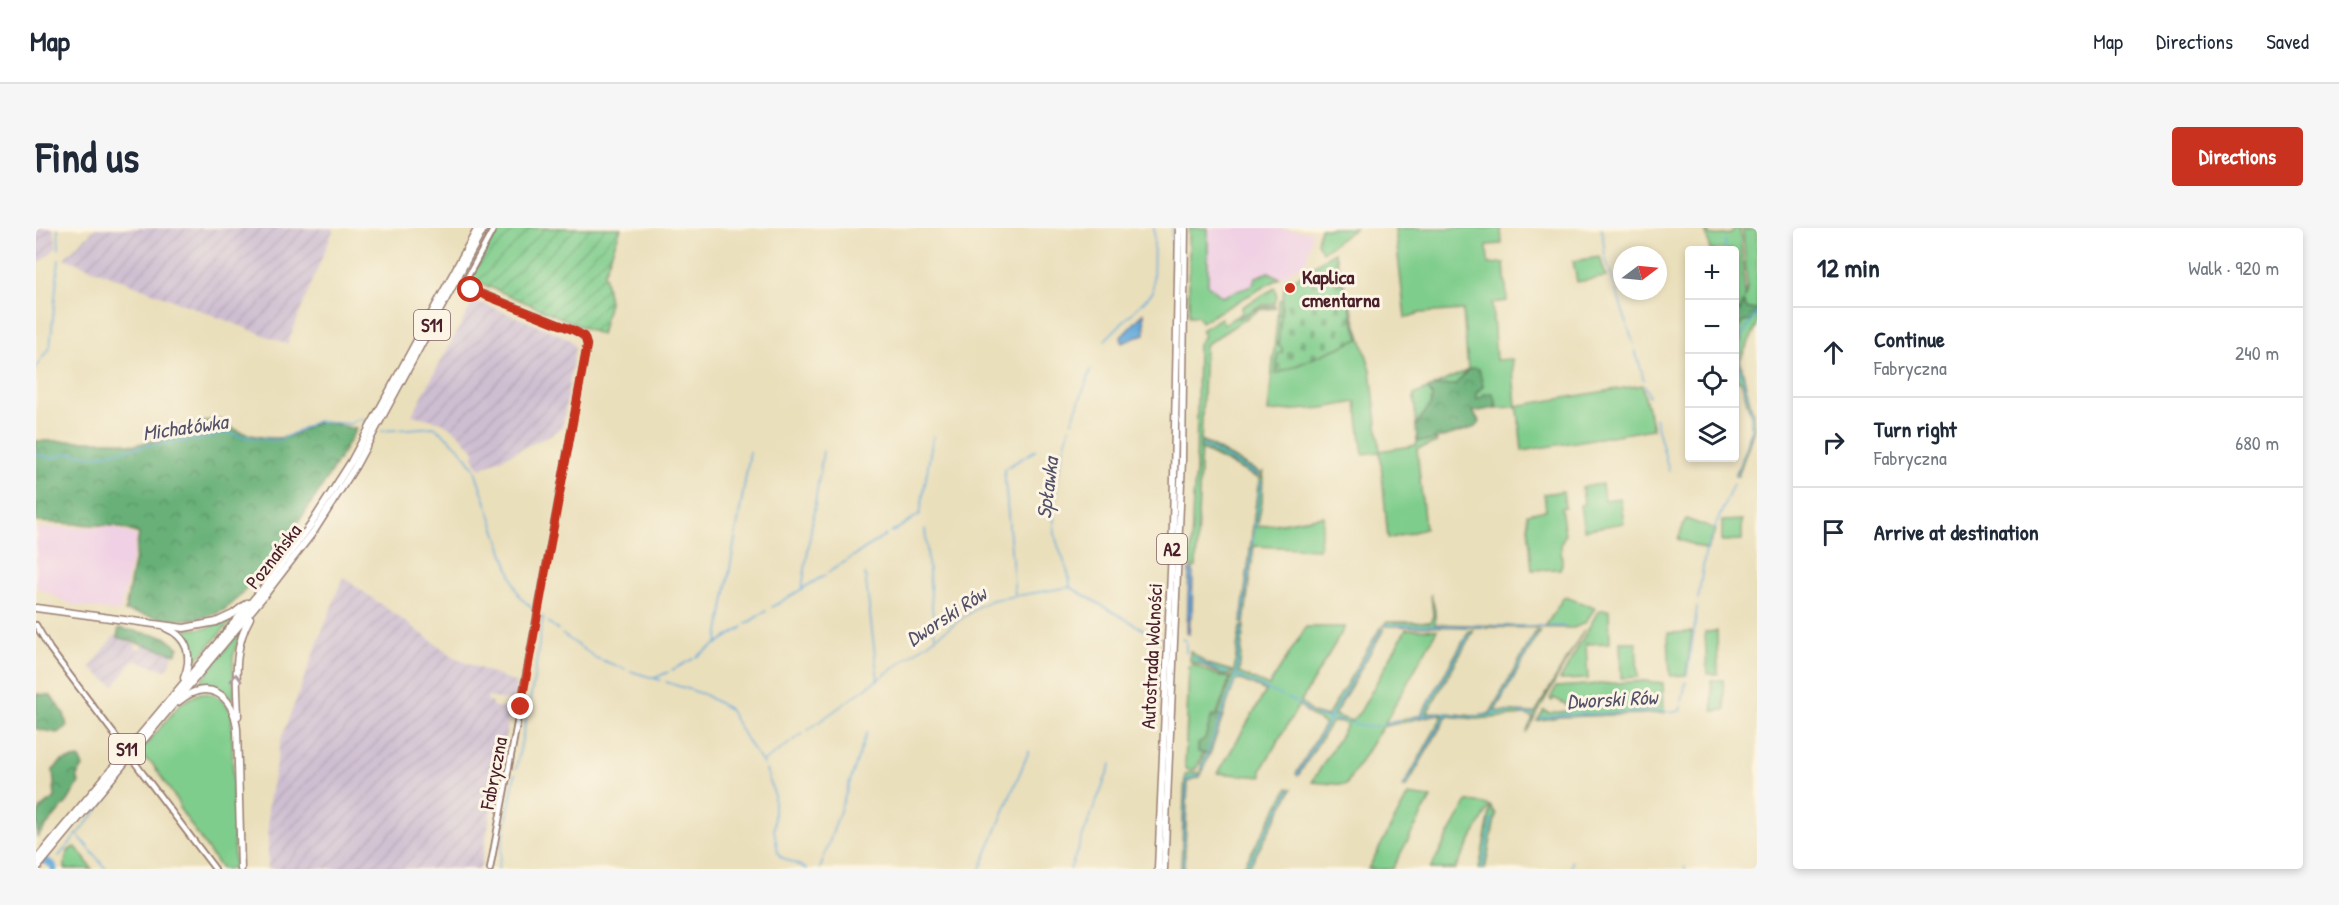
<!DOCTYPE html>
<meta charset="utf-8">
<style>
body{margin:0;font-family:"Patrick Hand",sans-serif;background:#f6f6f7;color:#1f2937}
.controls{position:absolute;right:18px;top:18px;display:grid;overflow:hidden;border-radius:6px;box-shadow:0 3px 9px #0003}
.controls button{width:54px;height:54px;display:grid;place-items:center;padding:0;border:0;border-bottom:2px solid #e0e1e3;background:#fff;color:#1f2937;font:30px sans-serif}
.compass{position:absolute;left:1577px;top:18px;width:54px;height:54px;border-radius:50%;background:#fff;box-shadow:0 3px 9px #0003;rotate:74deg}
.stop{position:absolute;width:18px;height:18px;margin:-14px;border:4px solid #c8321e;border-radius:50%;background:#fff}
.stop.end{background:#c8321e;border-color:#fff;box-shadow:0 2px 6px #0008}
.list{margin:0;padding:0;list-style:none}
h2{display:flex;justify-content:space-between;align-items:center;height:78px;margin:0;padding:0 24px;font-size:26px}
h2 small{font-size:20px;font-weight:400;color:#747a83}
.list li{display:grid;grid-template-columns:39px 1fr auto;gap:18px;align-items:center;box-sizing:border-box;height:90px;padding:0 24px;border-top:2px solid #e0e1e3}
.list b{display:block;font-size:22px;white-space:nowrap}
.list p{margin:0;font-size:20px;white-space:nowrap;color:#747a83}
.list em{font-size:20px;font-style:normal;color:#747a83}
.icon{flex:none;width:33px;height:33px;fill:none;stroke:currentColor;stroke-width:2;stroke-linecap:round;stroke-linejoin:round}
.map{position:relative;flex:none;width:1721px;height:641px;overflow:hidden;border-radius:6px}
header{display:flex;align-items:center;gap:36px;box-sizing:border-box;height:84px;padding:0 30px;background:#fff;border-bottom:2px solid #e0e1e3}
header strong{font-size:28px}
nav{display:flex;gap:33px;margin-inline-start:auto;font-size:21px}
.intro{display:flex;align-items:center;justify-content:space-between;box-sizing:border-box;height:144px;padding:0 36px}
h1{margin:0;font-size:42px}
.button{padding:15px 27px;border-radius:6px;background:#c8321e;color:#fff;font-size:21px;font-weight:700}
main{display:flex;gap:36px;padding:0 36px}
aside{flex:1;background:#fff;border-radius:6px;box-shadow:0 3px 9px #0003}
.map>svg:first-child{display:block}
</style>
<header>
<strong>Map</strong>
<nav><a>Map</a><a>Directions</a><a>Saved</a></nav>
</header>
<div class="intro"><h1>Find us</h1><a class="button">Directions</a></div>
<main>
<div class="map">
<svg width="1721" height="641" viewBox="0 0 1721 641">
<defs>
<pattern id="industrial-furrows" width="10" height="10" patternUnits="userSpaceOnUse" patternTransform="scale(1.5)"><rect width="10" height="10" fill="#cebed1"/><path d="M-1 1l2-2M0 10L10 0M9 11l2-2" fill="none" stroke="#b2a3b4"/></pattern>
<pattern id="forest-crowns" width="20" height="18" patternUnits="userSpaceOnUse" patternTransform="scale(1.5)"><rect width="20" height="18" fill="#67b078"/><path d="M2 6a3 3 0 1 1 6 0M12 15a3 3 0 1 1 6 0" fill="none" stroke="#578f63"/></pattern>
<pattern id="cemetery-stones" width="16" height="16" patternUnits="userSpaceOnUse" patternTransform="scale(1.5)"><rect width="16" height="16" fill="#7fcd8c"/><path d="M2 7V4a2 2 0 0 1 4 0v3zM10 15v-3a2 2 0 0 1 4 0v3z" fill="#6aa673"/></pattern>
<pattern id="garden-furrows" width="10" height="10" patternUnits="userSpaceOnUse" patternTransform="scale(1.5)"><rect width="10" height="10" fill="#7fcd8c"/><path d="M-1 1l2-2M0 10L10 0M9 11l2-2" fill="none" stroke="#6aa673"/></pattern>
</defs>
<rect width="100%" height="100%" fill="#fcf5e5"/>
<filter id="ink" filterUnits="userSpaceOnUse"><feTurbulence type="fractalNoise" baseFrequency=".0167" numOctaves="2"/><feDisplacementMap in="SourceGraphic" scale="12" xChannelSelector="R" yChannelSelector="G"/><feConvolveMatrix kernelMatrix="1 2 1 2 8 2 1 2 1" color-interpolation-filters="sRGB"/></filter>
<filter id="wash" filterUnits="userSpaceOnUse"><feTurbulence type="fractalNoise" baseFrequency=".008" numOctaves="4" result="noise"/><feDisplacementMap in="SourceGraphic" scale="24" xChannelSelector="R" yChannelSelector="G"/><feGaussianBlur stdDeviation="1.35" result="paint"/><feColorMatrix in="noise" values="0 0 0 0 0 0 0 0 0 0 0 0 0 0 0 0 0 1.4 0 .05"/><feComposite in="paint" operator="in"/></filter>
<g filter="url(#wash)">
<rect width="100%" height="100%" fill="#eadfbb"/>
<g fill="#f0d0e4">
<polygon points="1172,0 1237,0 1277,4 1270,34 1244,50 1233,44 1216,57 1186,69 1172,57"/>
<polygon points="75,299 101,308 84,384 37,377 0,359 0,300"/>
</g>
<g fill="url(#industrial-furrows)">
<polygon points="0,0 17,0 21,19 0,38"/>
<polygon points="60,0 298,0 251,116 28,30"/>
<polygon points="437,74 448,76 525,107 535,113 539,119 526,201 444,241 437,229 439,223 421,204 406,194 376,187"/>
<polygon points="307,349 421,431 480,455 477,472 474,473 452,469 451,473 456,475 456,478 472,481 474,484 444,641 232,641 232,579 245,511"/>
<polygon points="78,408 100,416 99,420 105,421 106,417 137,425 134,436 130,442 98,432 78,458 54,440"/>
</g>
<g fill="#7fcd8c" stroke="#64765c" stroke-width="1.5">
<polygon points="1153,0 1172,0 1172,57 1186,69 1216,57 1220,49 1233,44 1244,50 1165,94 1162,88 1153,88"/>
<polygon points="1284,0 1320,0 1286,24 1281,14"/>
<polygon points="1359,0 1465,0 1466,16 1451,17 1452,36 1468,35 1471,73 1456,75 1460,132 1476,131 1480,178 1606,157 1617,201 1486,223 1482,182 1480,179 1459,180 1461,177 1450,165 1444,170 1440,170 1440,165 1447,158 1444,151 1444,144 1432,142 1420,157 1397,158 1432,142 1427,82 1384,85 1369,90"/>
<polygon points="1669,0 1672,0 1672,5 1675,8 1694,6 1699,0 1704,0 1709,71 1711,60 1707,2 1721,1 1721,97 1704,132 1717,187 1718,201 1702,248 1699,248 1715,206 1715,188 1705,153 1699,152 1699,105 1705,112 1703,99 1707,94 1713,93 1720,82 1712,81 1707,74 1704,83 1699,81 1698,22 1674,22"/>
<polygon points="1298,24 1335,142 1344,223 1381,217 1381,213 1400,212 1401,214 1381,221 1389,301 1352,311 1344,224 1327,226 1320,174 1287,180 1232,184 1243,72 1247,71 1242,118 1246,119 1246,126 1242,126 1240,146 1323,111"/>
<polygon points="1564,29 1570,49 1541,54 1537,33"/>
<polygon points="1239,60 1241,69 1238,76 1223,78 1201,91 1223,80 1239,78 1239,80 1223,82 1169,117 1160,339 1154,339 1157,270 1160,244 1162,116 1168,108 1165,102 1185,90 1188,96 1206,85 1206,79"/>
<polygon points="1391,161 1396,167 1396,176 1380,197 1378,167"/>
<polygon points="1227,243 1226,275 1221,299 1288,288 1283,321 1218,318 1208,396 1205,395 1222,257"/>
<polygon points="1566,256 1568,272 1584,270 1588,295 1548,302 1544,277 1548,276 1546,259"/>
<polygon points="1527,263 1529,279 1525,280 1529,306 1525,316 1526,336 1524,341 1496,342 1491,286 1510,282 1508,266"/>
<polygon points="1650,291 1680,302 1671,322 1642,311"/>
<polygon points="1706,292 1706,312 1686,313 1686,293"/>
<polygon points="1395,366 1399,382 1399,396 1509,399 1527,370 1530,369 1559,380 1549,395 1538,400 1347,398 1350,394 1394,394 1397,388"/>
<polygon points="1565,382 1573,382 1574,415 1550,416 1552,451 1524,452 1561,385"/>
<polygon points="198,388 198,390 158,435 153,415 143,404 145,402 172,400"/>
<path d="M1208 398 1203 445 1233 458 1270 399H1309L1265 473 1276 485 1291 489 1344 400 1348 401 1298 487 1315 493 1324 484 1370 401 1401 402 1349 495 1385 487 1433 403 1438 402 1391 485C1411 481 1437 493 1454 485L1500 403H1504L1459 483 1499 485 1548 402 1490 505 1497 490 1490 487 1440 491 1411 488 1370 559H1367L1407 487 1402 486 1346 499 1310 557 1276 554 1311 497C1306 493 1299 492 1294 496L1262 548 1260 546 1289 496 1274 487 1263 477 1225 542 1226 549 1182 545 1230 463 1205 452 1199 453 1167 543 1165 542V535L1198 443 1204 399Z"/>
<polygon points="204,403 197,429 198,472 181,460 161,458"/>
<polygon points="1681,403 1682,446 1671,446 1669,404"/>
<polygon points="1656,404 1650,447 1634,448 1632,405"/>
<polygon points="1584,414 1600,414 1602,449 1585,450"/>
<path d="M1154 423 1172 436 1196 443 1193 448C1178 447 1168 434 1154 434Z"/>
<polygon points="1157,436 1180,447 1194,450 1162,537 1160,541 1152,542 1149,539 1153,438"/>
<polygon points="1675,452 1687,452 1689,482 1677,483"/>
<polygon points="1609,453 1627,455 1628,485 1522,489 1501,493 1508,482 1513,485 1532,483 1531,477 1518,470 1516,473 1514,471 1520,459"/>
<path d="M164 465C181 465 188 471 196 486L198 637 197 641H185L144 581V577L116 535 110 532 104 524 145 475Z"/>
<polygon points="1155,544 1166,545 1164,549 1152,553 1148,641 1145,641 1149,547"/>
<polygon points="1252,560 1256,561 1212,641 1206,641"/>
<polygon points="1372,567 1395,570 1356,641 1332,641"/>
<polygon points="1431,574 1441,574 1454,578 1419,641 1394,641"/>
<polygon points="1455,579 1460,586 1449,641 1443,641"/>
<path d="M39 619 41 620 56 641H29C29 632 29 622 39 619Z"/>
</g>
<g fill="url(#forest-crowns)" stroke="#586852" stroke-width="1.5">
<polygon points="1707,74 1712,81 1721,82 1715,93 1707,94 1703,99 1705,112 1699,105 1699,81 1704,83"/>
<polygon points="1437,140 1443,141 1447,158 1440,165 1440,170 1444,170 1450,165 1456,165 1460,174 1459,180 1437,184 1444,194 1440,199 1394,213 1381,213 1380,197 1395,176 1396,167 1391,161 1401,158 1419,157 1432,142"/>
<path d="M178 191 185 192C198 206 235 214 254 208 264 204 274 196 284 194 294 193 310 199 320 201 291 254 259 303 220 349 208 363 197 379 179 386 149 397 119 389 89 383L103 306 80 298 0 294V213H78L99 217 116 213 125 214 134 200 161 196Z"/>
<polygon points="1165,212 1224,245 1222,250 1164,221"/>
<polygon points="83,400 129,409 143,420 139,426 81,409"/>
<polygon points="0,466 14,467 28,485 31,499 21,505 0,501"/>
<polygon points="1176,487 1187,488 1174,526 1162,524 1162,516 1169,510"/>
<path d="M43 530 47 539 41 548 43 555 32 573 1 609C0 586 0 580 19 570L17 542 26 533Z"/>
</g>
<polygon fill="url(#cemetery-stones)" stroke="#64765c" stroke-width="1.5" points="1298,24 1323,111 1240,146 1242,126 1246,125 1246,119 1242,118 1248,59"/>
<polygon fill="url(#garden-furrows)" stroke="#64765c" stroke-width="1.5" points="461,0 585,0 568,45 573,74 565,107 437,52 436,47"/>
<g fill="#65aadb" stroke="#586483" stroke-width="1.5">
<polygon points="1108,85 1109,106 1086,115 1085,109"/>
<polygon points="1157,341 1156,389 1154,389 1153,406 1151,405 1153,342"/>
</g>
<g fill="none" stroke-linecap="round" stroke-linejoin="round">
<g stroke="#65aadb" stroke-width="1.5">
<polyline points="22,0 23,21"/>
<polyline points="1566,0 1569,28 1591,96"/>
<polyline points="1689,22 1689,12"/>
<polyline points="1136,50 1136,0"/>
<polyline points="1592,99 1598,117"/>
<polyline points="1069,112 1117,64 1118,0"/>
<polyline points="1700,118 1721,84"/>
<polyline points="1599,122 1606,144"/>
<polyline points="1702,132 1712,170"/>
<polyline points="0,139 14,119 23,31"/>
<polyline points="1606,146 1608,152"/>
<polyline points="1609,157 1613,168"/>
<polyline points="1713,174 1716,196"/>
<polyline points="1619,190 1633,243"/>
<polyline points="1036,193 1055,141"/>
<path d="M346 203 398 199C414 210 428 223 438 240L480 361 484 369 499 383"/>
<polyline points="1166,217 1222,247"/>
<polyline points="0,226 15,230 34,225 60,228 113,217 161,212 189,205 221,211 244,212 281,193 315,196 324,190 330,194"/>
<polyline points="1700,248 1716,200"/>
<polyline points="889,301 899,410"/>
<polyline points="1678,302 1697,256"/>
<polyline points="855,305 884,286 897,208"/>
<polyline points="793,344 850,307"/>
<polyline points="829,346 842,452"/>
<path d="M1034 358C1034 339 1021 323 1019 305 1014 274 1025 228 1034 199"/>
<polyline points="766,361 787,223"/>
<polyline points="979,367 968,241 1000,222"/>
<polyline points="1662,371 1669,326 1676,307"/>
<polyline points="736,379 789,347"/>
<polyline points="505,388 508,391"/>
<polyline points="512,394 522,402"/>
<polyline points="1206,395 1225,254"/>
<polyline points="710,396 730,383"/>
<polyline points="1348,397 1450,398"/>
<polyline points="1455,398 1529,398"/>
<polyline points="1658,402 1661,379"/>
<polyline points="526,406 560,430 589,441"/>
<polyline points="1116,406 1125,410"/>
<polyline points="1146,411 1150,413 1150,425"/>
<polyline points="681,416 714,224"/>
<polyline points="660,429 707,399"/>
<polyline points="1156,429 1180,442 1192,445"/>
<polyline points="636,442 657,431"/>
<polyline points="594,443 624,452"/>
<polyline points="1199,447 1246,468"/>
<polyline points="1651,447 1658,404"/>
<polyline points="619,450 632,444"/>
<polyline points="630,454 667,466 693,481 713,516 728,537"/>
<polyline points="1251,470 1264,476 1274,485"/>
<polyline points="1646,473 1650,454"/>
<polyline points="1409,485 1430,489"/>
<polyline points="1480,485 1497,487"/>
<polyline points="1455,487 1501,405"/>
<polyline points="1278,488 1308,493"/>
<polyline points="1386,488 1434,405"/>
<polyline points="1434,489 1475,485"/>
<polyline points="1504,490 1525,487 1644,483 1645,478"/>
<polyline points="1372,491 1405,484"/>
<polyline points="1313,494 1330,499 1342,498"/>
<polyline points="1347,497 1366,492"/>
<polyline points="772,502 943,378 956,372 1034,359 1110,403"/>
<polyline points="727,534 768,505"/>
<polyline points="480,541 497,457 507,389"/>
<polyline points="1166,541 1200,448 1206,400"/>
<polyline points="730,542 738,566 738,601 742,625 745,629 771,641"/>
<polyline points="1261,547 1345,402"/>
<polyline points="1368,558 1411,485"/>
<polyline points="42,607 70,641"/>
<polyline points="1147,621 1151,551 1164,547"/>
<polyline points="23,628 91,547"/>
<polyline points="462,641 479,546"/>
<polyline points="784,641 831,504"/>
<polyline points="944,641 993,523"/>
<polyline points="1034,641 1075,536"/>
<polyline points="1147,641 1147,625"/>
<polyline points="1209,641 1254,561"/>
<polyline points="1446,641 1456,590"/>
<polyline points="1535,641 1536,633"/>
<polyline points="1649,641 1649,639"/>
</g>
<polyline stroke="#65aadb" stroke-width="7" points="0,627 17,637 18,641"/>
</g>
</g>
<g filter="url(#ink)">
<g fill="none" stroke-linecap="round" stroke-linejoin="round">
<g stroke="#9a7f73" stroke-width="8">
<g id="secondary">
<polyline points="0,397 14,421 78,506"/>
<polyline points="108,547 179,641"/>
<polyline points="454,641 551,117 549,110 542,104 432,60 431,50 458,0"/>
</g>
</g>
<g stroke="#9a7f73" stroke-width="9">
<g id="highway">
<polyline points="0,380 148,400 180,394 197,386 211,375"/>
<path d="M130 400C152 409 157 428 148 450"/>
<path d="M142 474C171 449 198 466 201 501L205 641"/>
<path d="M202 488C201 454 196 421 214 390"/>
<polyline points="0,632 228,359 274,298 315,234 442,0"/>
<polyline points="0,641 231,364 278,303 319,239 448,0"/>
<polyline points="1122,641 1137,298 1143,0"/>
<polyline points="1128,641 1146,232 1149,0"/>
</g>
</g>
<use href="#secondary" stroke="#fff" stroke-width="4.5"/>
<use href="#highway" stroke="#fff" stroke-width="6"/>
<g stroke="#9a7f73" stroke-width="8" stroke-linecap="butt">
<polyline id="secondary-bridge" points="78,506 108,547"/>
</g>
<use href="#secondary-bridge" stroke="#fff" stroke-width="4.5"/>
</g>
<defs><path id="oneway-chevron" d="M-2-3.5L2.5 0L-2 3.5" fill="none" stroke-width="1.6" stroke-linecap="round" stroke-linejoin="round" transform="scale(1.5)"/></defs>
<use stroke="#ae9aa0" href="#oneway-chevron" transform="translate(200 450) rotate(-91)"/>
</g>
<g fill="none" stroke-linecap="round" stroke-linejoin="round" filter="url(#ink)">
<polyline stroke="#c8321e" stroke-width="8" points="435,62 537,102 548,108 551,117 485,479"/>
</g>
<circle fill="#c8321e" stroke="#fcf5e5" stroke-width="2" cx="1254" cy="60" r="6"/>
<g text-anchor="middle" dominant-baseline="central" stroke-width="6" stroke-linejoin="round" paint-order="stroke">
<g fill="#fcf5e5" stroke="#7f5f63" stroke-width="1.5">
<rect x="378" y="82" width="36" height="30" rx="4.5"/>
<rect x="1121" y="306" width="30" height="30" rx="4.5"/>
<rect x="73" y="506" width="36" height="30" rx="4.5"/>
</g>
<g font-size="18" font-weight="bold" fill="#4a1f2b">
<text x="396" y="97">S11</text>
<text x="1136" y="321">A2</text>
<text x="91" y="521">S11</text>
</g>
<g font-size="20" font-weight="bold" fill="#4a1f2b" stroke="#fcf5e5" text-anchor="start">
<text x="1266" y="48">Kaplica<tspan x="1266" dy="23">cmentarna</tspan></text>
</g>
<g font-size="20" fill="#4a1f2b" stroke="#fcf5e5">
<text transform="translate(237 328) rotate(-52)">Poznańska</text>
<text transform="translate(1115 428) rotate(-87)">Autostrada Wolności</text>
<text transform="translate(457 545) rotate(-79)">Fabryczna</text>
</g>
<g font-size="21" font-style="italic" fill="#535069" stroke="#fcf5e5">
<text transform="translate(149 199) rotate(-8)">Michałówka</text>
<text transform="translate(1011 260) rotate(-83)">Spławka</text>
<text transform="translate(910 388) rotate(-33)">Dworski Rów</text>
<text transform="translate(1576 471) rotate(-3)">Dworski Rów</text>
</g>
</g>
</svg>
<div class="controls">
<button>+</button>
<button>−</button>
<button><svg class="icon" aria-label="locate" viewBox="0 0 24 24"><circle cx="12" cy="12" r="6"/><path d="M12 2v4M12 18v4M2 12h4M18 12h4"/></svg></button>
<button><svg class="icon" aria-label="layers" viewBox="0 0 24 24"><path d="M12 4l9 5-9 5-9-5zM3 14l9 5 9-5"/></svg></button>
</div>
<svg class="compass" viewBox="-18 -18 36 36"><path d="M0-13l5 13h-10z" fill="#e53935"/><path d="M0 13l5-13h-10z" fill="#747a83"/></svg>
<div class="stop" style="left:435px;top:62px"></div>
<div class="stop end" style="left:485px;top:479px"></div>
</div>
<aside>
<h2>12 min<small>Walk · 920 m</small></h2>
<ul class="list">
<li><svg class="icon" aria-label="ahead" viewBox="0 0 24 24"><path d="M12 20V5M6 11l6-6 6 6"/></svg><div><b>Continue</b><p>Fabryczna</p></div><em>240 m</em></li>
<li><svg class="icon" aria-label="right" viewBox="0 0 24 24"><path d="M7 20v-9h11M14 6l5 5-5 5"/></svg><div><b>Turn right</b><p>Fabryczna</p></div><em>680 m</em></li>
<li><svg class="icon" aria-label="arrive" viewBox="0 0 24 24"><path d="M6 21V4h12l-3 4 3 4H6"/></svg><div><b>Arrive at destination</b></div></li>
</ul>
</aside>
</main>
